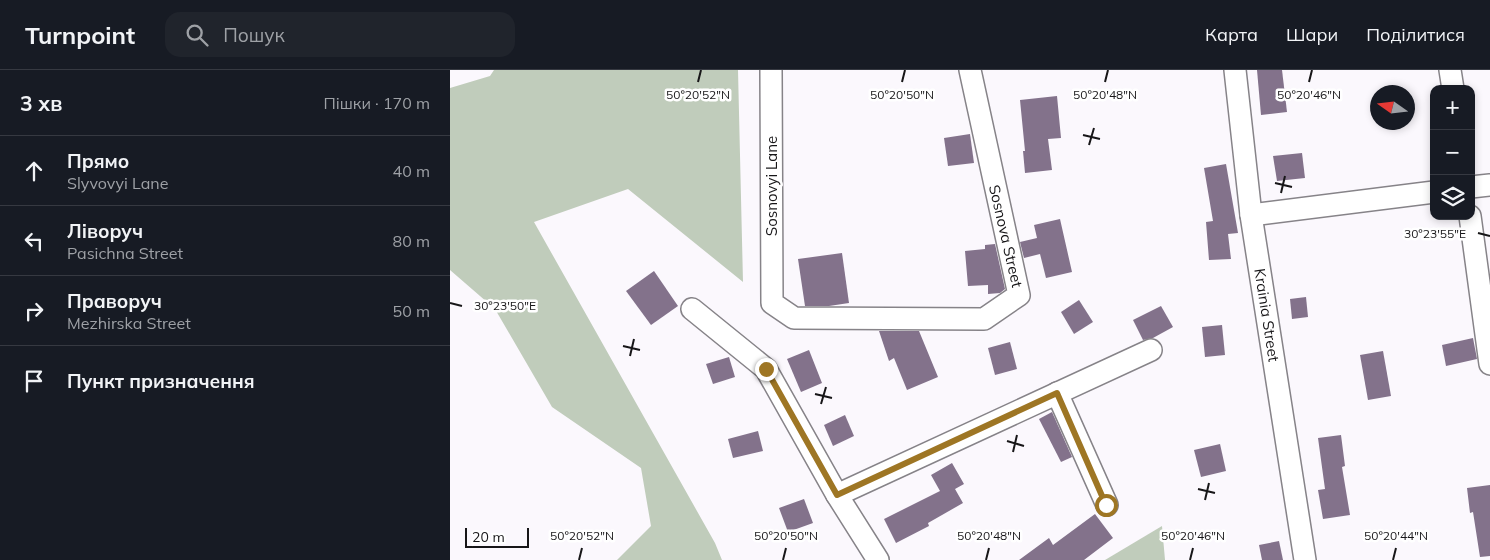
<!DOCTYPE html>
<html lang="uk">
<meta charset="utf-8">
<style>
body{margin:0;font-family:Mulish,sans-serif;background:#20242c;color:#f1f3f6}
.controls{position:absolute;right:15px;top:15px;display:grid;overflow:hidden;border-radius:10px;box-shadow:0 2px 8px #0003}
.controls button{width:45px;height:45px;display:grid;place-items:center;padding:0;border:0;border-bottom:1px solid #363941;background:#171b24;color:#f1f3f6;font:25px sans-serif}
.compass{position:absolute;left:920px;top:15px;width:45px;height:45px;border-radius:50%;background:#171b24;box-shadow:0 2px 8px #0003;rotate:284deg}
.scale{position:absolute;left:15px;bottom:12px;width:64px;box-sizing:border-box;padding-left:5px;border:2px solid #171618;border-top:0;font-size:14px;line-height:18px;white-space:nowrap;color:#171618;-webkit-text-stroke:4px #fff;paint-order:stroke}
.stop{position:absolute;width:15px;height:15px;margin:-11px;border:4px solid #9e7624;border-radius:50%;background:#fff}
.stop.end{background:#9e7624;border-color:#fff;box-shadow:0 1px 5px #0008}
.list{margin:0;padding:0;list-style:none}
h2{display:flex;justify-content:space-between;align-items:center;height:65px;margin:0;padding:0 20px;font-size:21px}
h2 small{font-size:16px;font-weight:400;color:#9ea1a6}
.list li{display:grid;grid-template-columns:32px 1fr auto;gap:15px;align-items:center;box-sizing:border-box;height:70px;padding:0 20px;border-top:1px solid #363941}
.list b{display:block;font-size:19px;white-space:nowrap}
.list p{margin:0;font-size:16px;white-space:nowrap;color:#9ea1a6}
.list em{font-size:16px;font-style:normal;color:#9ea1a6}
.icon{flex:none;width:28px;height:28px;fill:none;stroke:currentColor;stroke-width:2;stroke-linecap:round;stroke-linejoin:round}
.map{position:relative;flex:none;width:1040px;height:490px;overflow:hidden}
header{display:flex;align-items:center;gap:30px;box-sizing:border-box;height:70px;padding:0 25px;background:#171b24;border-bottom:1px solid #363941}
header strong{font-size:24px}
nav{display:flex;gap:28px;margin-inline-start:auto;font-size:18px}
.search{width:350px;height:45px;background:#20242c;display:flex;align-items:center;gap:12px;box-sizing:border-box;padding:0 18px;border-radius:15px;color:#9ea1a6;font-size:19px}
main{display:flex}
aside{flex:1;background:#171b24}
.map>svg:first-child{display:block}
</style>
<header>
<strong>Turnpoint</strong>
<div class="search"><svg class="icon" aria-label="search" viewBox="0 0 24 24"><circle cx="10" cy="10" r="6"/><path d="M15 15l6 6"/></svg>Пошук</div>
<nav><a>Карта</a><a>Шари</a><a>Поділитися</a></nav>
</header>
<main>
<aside>
<h2>3 хв<small>Пішки · 170 m</small></h2>
<ul class="list">
<li><svg class="icon" aria-label="ahead" viewBox="0 0 24 24"><path d="M12 20V5M6 11l6-6 6 6"/></svg><div><b>Прямо</b><p>Slyvovyi Lane</p></div><em>40 m</em></li>
<li><svg class="icon" aria-label="left" viewBox="0 0 24 24"><path d="M17 20v-9H6M10 6l-5 5 5 5"/></svg><div><b>Ліворуч</b><p>Pasichna Street</p></div><em>80 m</em></li>
<li><svg class="icon" aria-label="right" viewBox="0 0 24 24"><path d="M7 20v-9h11M14 6l5 5-5 5"/></svg><div><b>Праворуч</b><p>Mezhirska Street</p></div><em>50 m</em></li>
<li><svg class="icon" aria-label="arrive" viewBox="0 0 24 24"><path d="M6 21V4h12l-3 4 3 4H6"/></svg><div><b>Пункт призначення</b></div></li>
</ul>
</aside>
<div class="map">
<svg width="1040" height="490" viewBox="0 0 1040 490">
<rect width="100%" height="100%" fill="#fbf8fd"/>
<g fill="#c0ccbb">
<polygon points="44,0 288,0 293,212 178,119 84,152 265,473 272,490 167,490 201,456 191,398 102,337 45,239 0,200 0,18 40,6"/>
<polygon points="712,456 715,490 655,490"/>
</g>
<g fill="#83728b">
<polygon points="807,0 832,0 837,42 811,45"/>
<polygon points="607,26 611,68 598,69 602,100 575,103 573,81 575,81 570,30"/>
<polygon points="520,64 524,93 498,96 494,68"/>
<polygon points="852,83 855,108 827,111 823,86"/>
<polygon points="776,94 788,163 778,164 781,189 759,190 756,152 763,151 754,98"/>
<polygon points="610,149 622,202 596,208 590,184 574,188 570,172 587,168 584,155"/>
<polygon points="545,174 555,219 550,223 538,224 538,215 518,216 515,181 535,179 535,175"/>
<polygon points="392,183 399,233 379,236 355,236 348,189"/>
<polygon points="204,201 228,236 201,255 176,221"/>
<polygon points="856,227 858,247 842,249 840,229"/>
<polygon points="629,230 643,252 624,264 611,242"/>
<polygon points="711,236 723,257 703,268 693,270 683,250"/>
<polygon points="772,255 775,285 755,287 752,257"/>
<polygon points="429,261 469,261 488,307 457,320 444,288 439,291"/>
<polygon points="1023,268 1027,289 996,296 992,275"/>
<polygon points="560,272 567,299 545,305 538,278"/>
<polygon points="359,280 372,313 351,322 337,289"/>
<polygon points="933,281 941,326 918,330 910,285"/>
<polygon points="279,287 285,307 263,314 256,294"/>
<polygon points="602,342 622,387 611,392 589,349"/>
<polygon points="395,345 404,366 383,376 374,355"/>
<polygon points="308,361 313,381 283,388 278,369"/>
<polygon points="891,365 895,396 892,397 900,445 873,449 868,420 875,419 868,368"/>
<polygon points="770,374 776,401 751,407 744,380"/>
<polygon points="502,393 514,414 505,419 513,433 478,453 479,456 446,473 434,449 490,421 481,405"/>
<polygon points="1040,415 1040,486 1030,487 1023,442 1020,443 1017,418"/>
<polygon points="354,429 363,453 338,462 329,438"/>
<polygon points="645,444 663,468 634,490 569,490 599,468 603,475"/>
<polygon points="829,471 833,490 812,490 809,475"/>
</g>
<g fill="none" stroke-linecap="round" stroke-linejoin="round">
<g stroke="#868388" stroke-width="24">
<g id="minor">
<polyline points="321,0 322,233 344,248 534,249 569,225 520,0"/>
<polyline points="785,0 801,145 855,490"/>
<polyline points="1000,0 1003,19"/>
<polyline points="1021,117 1040,115"/>
<polyline points="801,145 984,122"/>
<polyline points="1020,146 1040,294"/>
<polyline points="242,239 316,299 387,425 428,490"/>
<polyline points="607,323 657,435"/>
<polyline points="387,425 701,280"/>
</g>
</g>
<use href="#minor" stroke="#fff" stroke-width="21"/>
</g>
<g fill="none" stroke-linecap="round" stroke-linejoin="round">
<polyline stroke="#9e7624" stroke-width="6" points="316,299 387,425 607,323 656,435"/>
</g>
<path fill="none" stroke="#171618" stroke-width="2" d="M248 12 251 0M452 12 455 0M655 12 658 0M859 12 862 0M633 65 650 69M639 75 644 58M825 113 842 117M831 123 835 106M1028 163 1040 166M0 233 12 236M173 276 190 280M180 286 184 269M365 324 382 328M371 334 376 317M557 371 574 376M563 382 567 365M748 419 765 423M755 430 759 413M129 490 132 478M333 490 336 478M536 490 539 478M740 490 743 478M943 490 946 478"/>
<g text-anchor="middle" dominant-baseline="central" stroke-width="5" stroke-linejoin="round" paint-order="stroke">
<g font-size="15" fill="#171618" stroke="#fff">
<text transform="translate(321 116) rotate(-90)">Sosnovyi Lane</text>
<text transform="translate(556 166) rotate(77)">Sosnova Street</text>
<text transform="translate(817 245) rotate(81)">Krainia Street</text>
</g>
</g>
<g font-size="12" text-anchor="middle" fill="#171618" stroke="#fff" stroke-width="5" stroke-linejoin="round" paint-order="stroke">
<text x="248" y="29">50°20'52"N</text>
<text x="452" y="29">50°20'50"N</text>
<text x="655" y="29">50°20'48"N</text>
<text x="859" y="29">50°20'46"N</text>
<text x="985" y="168">30°23'55"E</text>
<text x="55" y="240">30°23'50"E</text>
<text x="132" y="470">50°20'52"N</text>
<text x="336" y="470">50°20'50"N</text>
<text x="539" y="470">50°20'48"N</text>
<text x="743" y="470">50°20'46"N</text>
<text x="946" y="470">50°20'44"N</text>
</g>
</svg>
<div class="controls">
<button>+</button>
<button>−</button>
<button><svg class="icon" aria-label="layers" viewBox="0 0 24 24"><path d="M12 4l9 5-9 5-9-5zM3 14l9 5 9-5"/></svg></button>
</div>
<svg class="compass" viewBox="-18 -18 36 36"><path d="M0-13l5 13h-10z" fill="#e53935"/><path d="M0 13l5-13h-10z" fill="#9ea1a6"/></svg>
<div class="scale">20 m</div>
<div class="stop" style="left:656px;top:435px"></div>
<div class="stop end" style="left:316px;top:299px"></div>
</div>
</main>
